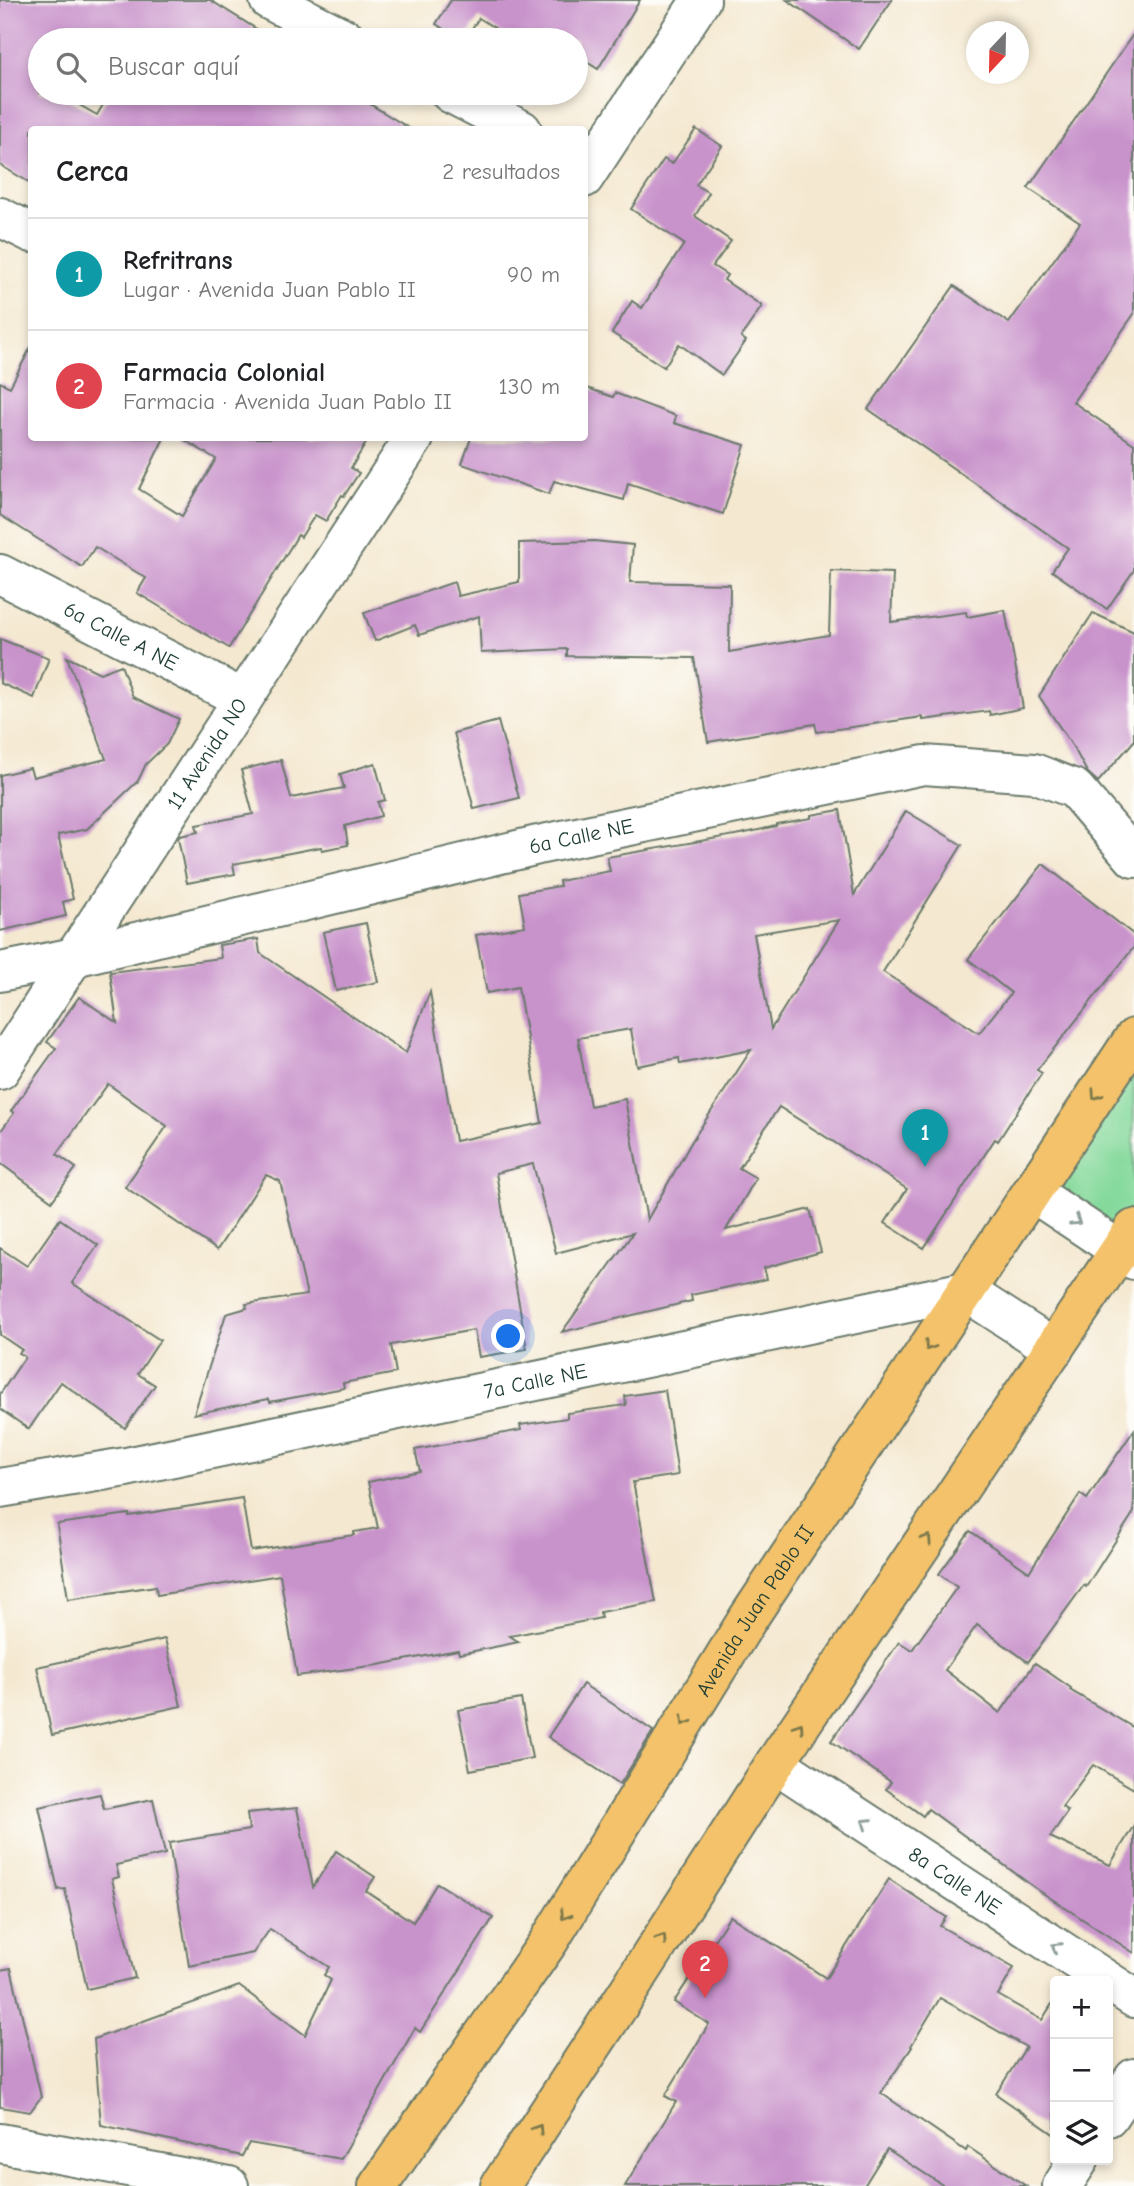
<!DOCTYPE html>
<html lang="es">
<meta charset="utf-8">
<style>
body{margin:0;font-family:"Comic Neue",sans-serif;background:#f6f6f6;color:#202124}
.controls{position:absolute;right:21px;bottom:21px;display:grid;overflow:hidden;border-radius:7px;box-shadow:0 4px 10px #0003}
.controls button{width:63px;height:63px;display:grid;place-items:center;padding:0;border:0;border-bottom:2px solid #e0e0e0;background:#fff;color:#202124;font:35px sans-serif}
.compass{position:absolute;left:966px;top:21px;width:63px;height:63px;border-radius:50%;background:#fff;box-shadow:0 4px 10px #0003;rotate:202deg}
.you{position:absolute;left:509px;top:1337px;width:24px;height:24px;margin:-18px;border:5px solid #fff;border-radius:50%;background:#1a73e8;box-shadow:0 0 0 10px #1a73e833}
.badge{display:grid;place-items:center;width:46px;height:46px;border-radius:50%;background:#1a73e8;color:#fff;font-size:23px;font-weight:700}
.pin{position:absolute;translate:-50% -58px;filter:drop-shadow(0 2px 4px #0008)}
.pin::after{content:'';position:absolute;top:37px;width:24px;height:21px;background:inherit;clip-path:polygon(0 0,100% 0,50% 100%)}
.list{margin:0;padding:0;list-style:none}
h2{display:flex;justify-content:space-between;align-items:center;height:91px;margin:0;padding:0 28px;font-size:30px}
h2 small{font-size:23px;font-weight:400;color:#757577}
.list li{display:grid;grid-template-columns:46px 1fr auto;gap:21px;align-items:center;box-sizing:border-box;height:112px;padding:0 28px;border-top:2px solid #e0e0e0}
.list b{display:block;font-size:26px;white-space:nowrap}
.list p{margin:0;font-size:23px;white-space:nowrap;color:#757577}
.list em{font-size:23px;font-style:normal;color:#757577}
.icon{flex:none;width:38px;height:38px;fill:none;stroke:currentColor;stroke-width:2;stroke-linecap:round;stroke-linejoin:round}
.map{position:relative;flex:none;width:1134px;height:2186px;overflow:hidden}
.search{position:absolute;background:#fff;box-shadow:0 4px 10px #0003;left:28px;top:28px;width:560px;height:77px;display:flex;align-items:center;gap:18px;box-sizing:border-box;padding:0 24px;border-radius:38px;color:#757577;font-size:26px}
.panel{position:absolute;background:#fff;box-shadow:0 4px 10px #0003;left:28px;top:126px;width:560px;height:315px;border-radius:7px}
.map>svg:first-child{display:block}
</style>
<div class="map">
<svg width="1134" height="2186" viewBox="0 0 1134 2186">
<rect width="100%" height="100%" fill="#fdfcf7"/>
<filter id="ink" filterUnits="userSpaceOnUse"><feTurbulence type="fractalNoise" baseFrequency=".0143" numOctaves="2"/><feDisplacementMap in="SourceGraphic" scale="14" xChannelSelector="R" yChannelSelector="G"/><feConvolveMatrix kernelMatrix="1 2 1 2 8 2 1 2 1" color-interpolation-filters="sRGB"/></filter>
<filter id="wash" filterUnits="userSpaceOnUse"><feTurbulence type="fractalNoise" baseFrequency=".00686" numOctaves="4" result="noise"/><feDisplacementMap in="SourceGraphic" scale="28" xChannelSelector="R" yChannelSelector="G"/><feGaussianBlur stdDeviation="1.57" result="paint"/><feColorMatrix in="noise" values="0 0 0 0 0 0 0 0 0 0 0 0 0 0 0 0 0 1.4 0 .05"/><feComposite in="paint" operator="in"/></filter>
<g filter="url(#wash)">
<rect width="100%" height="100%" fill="#f4e8d0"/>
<polygon fill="#84d99b" stroke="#528b68" stroke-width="2" points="1134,1040 1134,1229 1120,1250 1032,1191"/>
<g id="blocks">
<g fill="#c892cb" fill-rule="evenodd">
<polygon points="0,0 210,0 274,40 40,40 40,93 58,93 97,115 110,93 352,93 412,130 32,130 32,184 0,165"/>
<polygon points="451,0 640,0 598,69 576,55 576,40 514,40 479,18 464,40 461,40 436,24"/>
<polygon points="787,0 892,0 859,49"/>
<polygon points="1134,33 1134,314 1073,402 1134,444 1134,570 1107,609 1052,571 1068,548 868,409 954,286 1009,323 1080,223 1028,188"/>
<polygon points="696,129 722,146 696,185 709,193 695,216 731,241 713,266 727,275 724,280 762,306 741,337 746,341 722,375 679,344 664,367 612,333 632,301 642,308 684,244 631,209 664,159 672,164"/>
<polygon points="32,345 32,438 164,438 139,489 182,516 216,459 181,438 369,438 351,468 359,473 344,496 342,495 326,521 315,515 301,537 298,535 229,648 137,593 146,578 95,547 82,567 0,515 0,382 10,387"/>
<polygon points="584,387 613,397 615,393 676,416 674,423 745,445 723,514 628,483 624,500 554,481 549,494 462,464 471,438 584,438"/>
<polygon points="594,541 633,545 630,582 730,584 729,652 829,635 831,571 893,573 891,622 966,612 967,617 1005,610 1023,708 990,715 989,711 923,720 923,717 817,732 815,724 708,742 694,658 567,656 567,649 481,653 479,616 419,635 415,625 375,641 364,613 454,582 458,596 519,582 519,543"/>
<polygon points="1093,613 1134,632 1134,741 1098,782 1087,772 1075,750 1039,696"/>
<polygon points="0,639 49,658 34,698 0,683"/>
<polygon points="67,657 100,673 121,665 133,697 179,719 167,744 146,764 138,781 87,829 58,835 73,899 63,902 66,916 0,931 0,775 30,768 33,777 106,759"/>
<polygon points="498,721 519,798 474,809 454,733"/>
<polygon points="281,760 291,798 344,788 340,774 375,763 385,800 378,802 381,816 345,826 348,845 322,850 321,847 233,864 235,874 187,883 178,838 180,836 198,832 196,825 253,814 241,770"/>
<path d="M840 810 854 895 906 811 962 845 883 972 979 1033 1011 993 968 959 1043 864 1134 935V947L1037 1070 1042 1073 998 1141 995 1139 924 1248 885 1223 907 1189 779 1107 739 1168 756 1178 726 1230 810 1209 821 1252 764 1268 767 1279 691 1295 692 1301 562 1332 633 1233 556 1253 533 1164 496 1173 527 1349 479 1357 474 1330 391 1345 396 1373 343 1383 344 1388 270 1402 269 1399 194 1414 226 1314 247 1308 246 1304 307 1295 280 1181 266 1175 217 1250 125 1187 167 1126 108 1084 57 1154 76 1168 52 1201 0 1163V1132L14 1113 11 1111 56 1048 47 1042 79 997 117 1023 110 972 221 958 219 945 258 939 260 953 406 1053 430 992 455 1141 542 1123 518 987 487 993 476 935 525 926 519 893 560 886 559 881 610 871 607 857 741 834 776 826V824L811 818V815ZM839 920 836 925 771 1029 754 934ZM631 1029 637 1066 679 1058 680 1064 751 1050 692 1141 647 1220 625 1099 590 1106 578 1038Z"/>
<polygon points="366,923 378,982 336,991 323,932"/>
<polygon points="60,1219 98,1245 72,1283 160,1340 138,1374 155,1385 125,1428 61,1382 29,1429 0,1409 0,1394 25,1357 19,1353 22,1350 0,1335 0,1248 27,1266"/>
<polygon points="665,1390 678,1475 633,1482 656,1602 600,1612 601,1618 510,1636 519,1642 459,1654 458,1650 378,1665 297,1676 280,1575 157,1595 156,1586 68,1599 57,1524 129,1514 129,1516 242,1498 251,1551 354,1535 354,1532 378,1528 368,1482 420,1471 415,1450 521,1430 520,1425 567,1418 567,1413 626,1405 625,1396"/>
<polygon points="1134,1430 1134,1512 1086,1587 1084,1585 1028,1662 977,1625 945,1670 1000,1713 1035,1663 1071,1688 1070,1690 1134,1728 1134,1789 1093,1765 1062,1807 1068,1811 1050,1837 1110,1865 1134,1825 1134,1953 1035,1888 928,1809 923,1816 886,1789 891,1782 831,1741 899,1642 912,1650 957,1587 939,1574 970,1531 1029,1572 1080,1494 1087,1499"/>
<polygon points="165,1639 181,1706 52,1735 37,1667"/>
<polygon points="583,1684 653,1731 620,1784 548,1737"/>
<polygon points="521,1699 532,1758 470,1770 458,1710"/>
<polygon points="100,1794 104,1809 153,1799 165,1854 116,1865 119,1877 112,1879 135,1978 87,1989 65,1889 58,1890 39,1807"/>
<polygon points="297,1808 313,1887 336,1851 375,1877 366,1891 413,1922 437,1883 493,1918 420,2032 415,2028 341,2159 249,2143 242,2156 101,2125 94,2039 239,1986 305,2035 331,1980 324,1975 329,1967 270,1929 253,1953 189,1966 169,1843 249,1830 247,1813"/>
<polygon points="889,1879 946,1917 940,1926 1014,1968 998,1995 1042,2020 1055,1999 1055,2135 996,2094 1026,2047 940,1998 911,2046 912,2047 881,2093 966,2151 968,2147 1026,2186 944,2186 887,2149 864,2186 625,2186 676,2102 665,2096 709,2024 674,2002 730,1916 826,1978"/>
<polygon points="11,1968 41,2097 30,2112 0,2107 0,1970"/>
</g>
</g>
</g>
<g filter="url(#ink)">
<use href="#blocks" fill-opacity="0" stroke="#6a796b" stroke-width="2"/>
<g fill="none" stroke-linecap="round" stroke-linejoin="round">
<g stroke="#6a796b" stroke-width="42">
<g id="minor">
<polyline points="269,0 348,40"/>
<polyline points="450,93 522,130"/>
<polyline points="584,178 701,0"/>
<polyline points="0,217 32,233"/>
<path id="s1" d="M0 574 243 699"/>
<path id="s2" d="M0 972 74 957 538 845 924 765 1034 773 1075 789 1134 858"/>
<path id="s3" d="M0 1070 414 438"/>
<polyline points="1032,1192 1134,1260"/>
<path id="s4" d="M0 1488 126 1467 965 1291 1054 1349"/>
<path id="s5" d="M775 1763 1134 1998"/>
<polyline points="1108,2117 1134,2078"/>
<polyline points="0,2143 229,2186"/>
<polyline points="1062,2186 1079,2160"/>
</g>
</g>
<g stroke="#6a796b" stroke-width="42">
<g id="highway">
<path id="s6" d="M378 2186 549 1941 747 1620 1134 1038"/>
<polyline points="500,2186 631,1987 775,1763 1134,1229"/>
</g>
</g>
<use href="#minor" stroke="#fff" stroke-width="38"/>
<use href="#highway" stroke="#f3c26a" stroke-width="38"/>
</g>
<defs><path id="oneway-chevron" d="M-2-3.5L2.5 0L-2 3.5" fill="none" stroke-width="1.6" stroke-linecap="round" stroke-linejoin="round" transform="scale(1.75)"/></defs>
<g stroke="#7e794c">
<use href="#oneway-chevron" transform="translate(1096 1095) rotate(124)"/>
<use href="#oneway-chevron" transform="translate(929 1346) rotate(124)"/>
<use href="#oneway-chevron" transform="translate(927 1539) rotate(-56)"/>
<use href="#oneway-chevron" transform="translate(685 1721) rotate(122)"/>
<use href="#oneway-chevron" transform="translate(799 1727) rotate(-56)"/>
<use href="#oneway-chevron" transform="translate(565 1915) rotate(122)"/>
<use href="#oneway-chevron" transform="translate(662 1939) rotate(-57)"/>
<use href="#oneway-chevron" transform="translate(538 2129) rotate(-57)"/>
</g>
<g stroke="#8f9e9a">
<use href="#oneway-chevron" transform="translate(1076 1221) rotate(34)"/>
<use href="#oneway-chevron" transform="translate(866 1823) rotate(-147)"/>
<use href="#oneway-chevron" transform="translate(1056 1947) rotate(-147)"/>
</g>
</g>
<g text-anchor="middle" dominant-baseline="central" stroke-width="5" stroke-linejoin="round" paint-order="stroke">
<g font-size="21" fill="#1f3d34" stroke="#fdfcf7">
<text stroke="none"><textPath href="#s1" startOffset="136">6a Calle A NE</textPath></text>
<text stroke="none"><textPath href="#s3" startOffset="378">11 Avenida NO</textPath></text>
<text stroke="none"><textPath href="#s2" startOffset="597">6a Calle NE</textPath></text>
<text stroke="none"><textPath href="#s4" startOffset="546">7a Calle NE</textPath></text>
<text stroke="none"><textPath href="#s6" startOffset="688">Avenida Juan Pablo II</textPath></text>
<text stroke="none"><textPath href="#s5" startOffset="215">8a Calle NE</textPath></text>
</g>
</g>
</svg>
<div class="controls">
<button>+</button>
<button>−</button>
<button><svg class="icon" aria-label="layers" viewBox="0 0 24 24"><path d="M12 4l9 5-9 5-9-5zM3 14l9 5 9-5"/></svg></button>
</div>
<svg class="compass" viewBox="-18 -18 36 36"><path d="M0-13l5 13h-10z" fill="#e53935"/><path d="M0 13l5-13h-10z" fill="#757577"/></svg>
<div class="you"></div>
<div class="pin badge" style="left:925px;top:1167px;background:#0f9aa8">1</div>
<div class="pin badge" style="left:705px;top:1998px;background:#e0444e">2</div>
<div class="search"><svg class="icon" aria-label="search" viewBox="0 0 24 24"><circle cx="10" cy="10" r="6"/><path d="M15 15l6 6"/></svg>Buscar aquí</div>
<section class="panel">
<h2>Cerca<small>2 resultados</small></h2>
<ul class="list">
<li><span class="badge" style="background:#0f9aa8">1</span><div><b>Refritrans</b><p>Lugar · Avenida Juan Pablo II</p></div><em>90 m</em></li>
<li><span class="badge" style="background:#e0444e">2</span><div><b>Farmacia Colonial</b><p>Farmacia · Avenida Juan Pablo II</p></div><em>130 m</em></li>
</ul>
</section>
</div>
